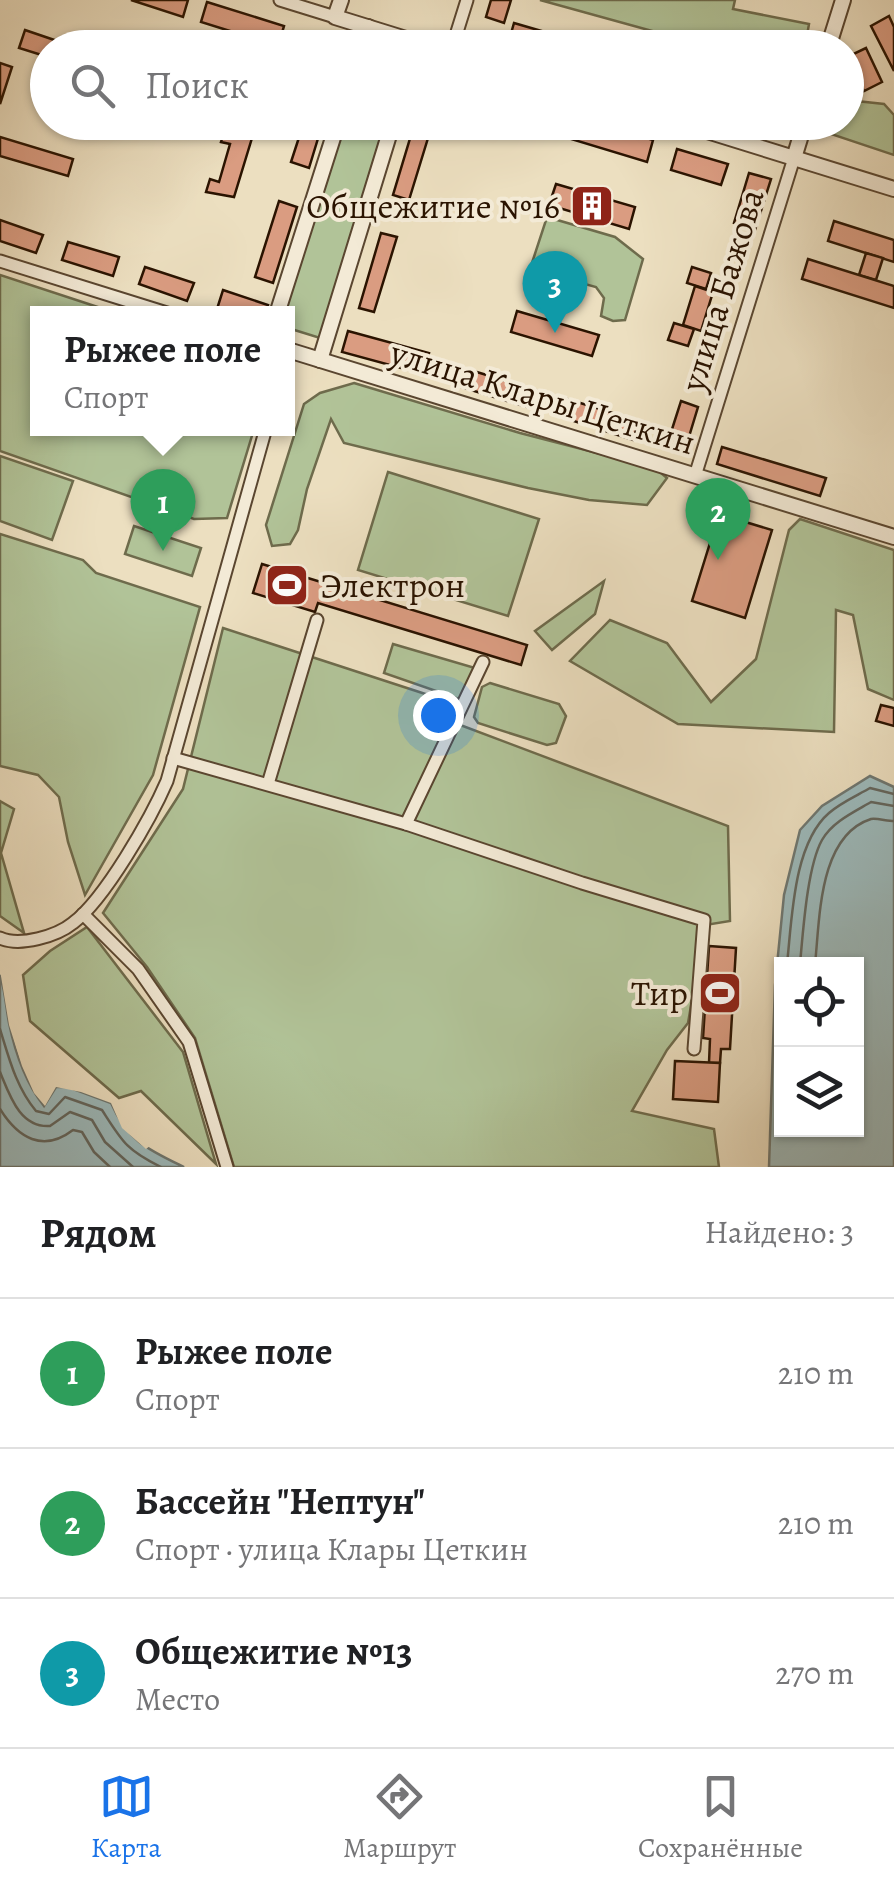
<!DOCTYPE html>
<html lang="ru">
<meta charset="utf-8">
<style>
body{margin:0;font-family:Alegreya,serif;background:#f6f6f6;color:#202124}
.controls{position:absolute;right:30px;bottom:30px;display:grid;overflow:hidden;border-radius:0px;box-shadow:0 2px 8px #0004}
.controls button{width:90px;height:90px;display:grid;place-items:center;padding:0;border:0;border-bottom:2px solid #e0e0e0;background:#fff;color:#202124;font:50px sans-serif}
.you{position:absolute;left:438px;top:715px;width:35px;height:35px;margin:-25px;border:8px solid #fff;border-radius:50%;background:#1a73e8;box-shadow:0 0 0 15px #1a73e833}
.badge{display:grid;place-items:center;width:65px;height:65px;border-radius:50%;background:#1a73e8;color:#fff;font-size:32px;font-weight:700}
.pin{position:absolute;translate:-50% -82px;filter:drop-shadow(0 2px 5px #0008)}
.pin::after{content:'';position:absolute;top:52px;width:35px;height:30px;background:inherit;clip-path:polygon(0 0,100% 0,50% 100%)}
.popup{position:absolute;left:30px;top:306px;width:265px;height:130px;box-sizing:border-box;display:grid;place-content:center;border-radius:0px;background:#fff;filter:drop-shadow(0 2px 8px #0005);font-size:32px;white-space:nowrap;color:#757577}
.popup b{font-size:38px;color:#202124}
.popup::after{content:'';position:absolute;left:50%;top:100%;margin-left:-20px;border:20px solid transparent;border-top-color:#fff}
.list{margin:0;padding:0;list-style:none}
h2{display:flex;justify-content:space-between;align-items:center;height:130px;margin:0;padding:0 40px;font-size:42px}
h2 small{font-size:32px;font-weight:400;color:#757577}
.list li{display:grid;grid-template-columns:65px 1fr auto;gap:30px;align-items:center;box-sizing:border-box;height:150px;padding:0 40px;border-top:2px solid #e0e0e0}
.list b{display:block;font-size:38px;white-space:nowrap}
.list p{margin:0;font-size:32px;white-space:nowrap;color:#757577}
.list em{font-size:32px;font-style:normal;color:#757577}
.icon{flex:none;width:55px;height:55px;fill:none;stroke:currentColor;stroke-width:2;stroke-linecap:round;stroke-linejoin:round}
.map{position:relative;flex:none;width:894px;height:1167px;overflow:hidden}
.search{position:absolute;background:#fff;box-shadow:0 2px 8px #0004;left:30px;right:30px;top:30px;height:110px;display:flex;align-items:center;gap:25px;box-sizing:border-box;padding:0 35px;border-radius:55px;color:#757577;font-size:38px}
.sheet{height:580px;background:#fff}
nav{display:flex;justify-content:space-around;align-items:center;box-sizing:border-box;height:140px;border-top:2px solid #e0e0e0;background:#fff;font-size:28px;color:#757577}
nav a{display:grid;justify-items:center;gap:5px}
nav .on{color:#1a73e8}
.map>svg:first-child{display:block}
</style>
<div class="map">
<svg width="894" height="1167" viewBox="0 0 894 1167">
<rect width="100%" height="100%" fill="#ecdfc0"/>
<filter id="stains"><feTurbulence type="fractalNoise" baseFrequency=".002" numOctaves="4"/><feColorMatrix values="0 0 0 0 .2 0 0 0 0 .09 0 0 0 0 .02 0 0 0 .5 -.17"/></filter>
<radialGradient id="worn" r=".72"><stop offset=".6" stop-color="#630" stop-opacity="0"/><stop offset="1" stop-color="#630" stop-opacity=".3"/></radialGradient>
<g fill="#b1c398" stroke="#6e6b4c" stroke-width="2.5">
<polygon points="540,0 735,0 733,9 809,24 805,47 781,47 762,39 756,47 710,47"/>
<polygon points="847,100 884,104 894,115 894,155 825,132 827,123 846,122"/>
<polygon points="341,123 385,123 320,338 288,328 288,314 282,314"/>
<polygon points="547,217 615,237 643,259 625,320 613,321 601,316 604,298 596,287 530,269"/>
<polygon points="0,275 116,313 38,314 38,428 254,429 227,518 194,519 0,451"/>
<polygon points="354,383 520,433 655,468 667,478 647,505 589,500 528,488 344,443 331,419 307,489 298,530 290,544 272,546 266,525 304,404 320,393"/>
<polygon points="0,456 73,481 52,540 0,521"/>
<polygon points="388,472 539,519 508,616 358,570"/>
<polygon points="800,519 894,550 894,700 868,689 853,615 836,610 834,732 678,724 570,661 610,620 667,643 711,702 756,659 789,530"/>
<polygon points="134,526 201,548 192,576 125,554"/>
<polygon points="0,534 83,560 96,573 200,607 153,775 85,895 68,842 59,797 38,775 0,766"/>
<polygon points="604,581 595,614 552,650 535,631"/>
<polygon points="223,628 453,703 455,723 728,826 730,921 705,925 688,1023 667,1050 632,1111 714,1129 719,1167 234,1167 195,1038 147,967 103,913 183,789"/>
<polygon points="393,644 475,668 459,699 384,673"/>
<polygon points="490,683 559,704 566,716 556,743 547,745 478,723 474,717 482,687"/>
<polygon points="0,801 14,809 1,853 24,933 0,916"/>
<polygon points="87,927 183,1052 216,1164 141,1091 119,1098 30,1021 23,975 50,951"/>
</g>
<g fill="#9cbabc" stroke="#6e7771" stroke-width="2.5" fill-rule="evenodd">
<path d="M870 776 894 787V1167H769L775 985 784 895 800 830 822 806ZM782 964H856V1130H782Z"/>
<path d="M0 975C5 990 6 1007 9 1023 15 1052 25 1082 44 1106L56 1087H68L111 1103C128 1141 147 1149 184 1167H0Z"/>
</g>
<polygon fill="#ecdfc0" points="0,970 7,976 14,1024 26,1064 44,1098 53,1083 68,1082 113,1098 126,1125 151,1145 146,1149 122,1128 111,1103 81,1092 56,1087 45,1106 34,1093 22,1066 9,1025"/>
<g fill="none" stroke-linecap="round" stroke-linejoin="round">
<g stroke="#63665e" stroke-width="2.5">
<path d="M787 964C792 920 793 844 829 813 840 803 856 796 870 788L894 794"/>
<path d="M800 964C803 933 807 867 822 840 832 822 854 812 871 802L894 806"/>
<path d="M815 964C820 920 818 836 871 819 877 818 887 821 894 821"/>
<path d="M0 1029C9 1058 16 1087 36 1111L49 1114 65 1097 102 1110C122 1141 126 1150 161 1167"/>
<path d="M0 1072C10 1096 20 1128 50 1126L70 1112 92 1120 105 1142 133 1167"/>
<path d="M0 1109C18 1138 43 1153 73 1130L82 1132 94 1152 110 1167"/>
</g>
</g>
<g fill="#da9c81" stroke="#2a1300" stroke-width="2.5">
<polygon points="131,0 188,0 183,17"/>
<polygon points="491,0 511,0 504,23 486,17"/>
<polygon points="207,2 284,26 278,46 201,22"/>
<polygon points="889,16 894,27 894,71 871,26"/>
<polygon points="514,23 593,46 593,48 520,48 508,44"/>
<polygon points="25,30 72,46 76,48 48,48 48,57 19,48"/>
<polygon points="305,35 344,48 301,48"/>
<polygon points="866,48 882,82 864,91 847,57"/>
<polygon points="0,63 12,67 0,104"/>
<polygon points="304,122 323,122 309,168 291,162"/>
<polygon points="415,122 432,125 409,200 393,195"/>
<polygon points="576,122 596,122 653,140 647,162 571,139"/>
<polygon points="226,126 252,138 234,197 206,192 210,179 219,182 230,144 221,142"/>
<polygon points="0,137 73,159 68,176 0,156"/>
<polygon points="677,149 728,164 721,185 671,170"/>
<polygon points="749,173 771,179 755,230 734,223"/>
<polygon points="556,184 635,207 629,229 549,205"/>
<polygon points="279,201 297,207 273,283 255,277"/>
<polygon points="0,220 43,235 36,253 0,241"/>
<polygon points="834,221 894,240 894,262 828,241"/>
<polygon points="381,233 397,237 374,312 359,308"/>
<polygon points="68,242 119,257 113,276 62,260"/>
<polygon points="866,253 883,258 876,280 859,275"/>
<polygon points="808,259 894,286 894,308 802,279"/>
<polygon points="145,267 194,283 187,301 139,284"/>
<polygon points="692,267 711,273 706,289 687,283"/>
<polygon points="695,286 713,292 701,331 683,325"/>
<polygon points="223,290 268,305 265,314 231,314 217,309"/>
<polygon points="517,311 599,335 592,356 511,332"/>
<polygon points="674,323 694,329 688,346 668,340"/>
<polygon points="348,331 429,353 423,374 342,352"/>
<polygon points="457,366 536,390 530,408 451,384"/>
<polygon points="564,398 639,421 633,440 558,416"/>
<polygon points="681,401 698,407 684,453 666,448"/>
<polygon points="722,447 826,478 820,496 717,464"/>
<polygon points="719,514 772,530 745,618 692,601"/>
<polygon points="262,564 527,645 521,665 318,603 315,612 253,593"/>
<polygon points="881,705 894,708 894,726 876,721"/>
<polygon points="709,946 736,948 730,1049 721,1049 720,1063 709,1063 710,1039 703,1038"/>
<polygon points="675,1061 720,1063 718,1102 673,1099"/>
</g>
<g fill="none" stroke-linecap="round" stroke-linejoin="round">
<g stroke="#5a4630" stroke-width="15">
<g id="minor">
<polyline points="280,0 335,17"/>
<polyline points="452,48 467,0"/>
<polyline points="0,261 170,314"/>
<polyline points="695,476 794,158"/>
<polyline points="173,758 406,824 582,883 704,920 694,1049"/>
<polyline points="268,784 317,620"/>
<polyline points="406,824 483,662"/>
<polyline points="83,914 138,969 189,1042 227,1167"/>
<path d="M0 938C20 947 57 936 73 923 105 899 151 818 167 781L266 428"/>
</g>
</g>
<g stroke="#5a4630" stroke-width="18">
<g id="tertiary">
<polyline points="341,0 335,17 435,48"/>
<polyline points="362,48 368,27"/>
<polyline points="828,48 843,0"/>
<polyline points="678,122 894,189"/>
<polyline points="794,158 805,122"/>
<polyline points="277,314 338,122"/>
<polyline points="288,350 894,537"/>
<polyline points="320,360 393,122"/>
</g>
</g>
<use href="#minor" stroke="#f3ead6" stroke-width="11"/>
<use href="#tertiary" stroke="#f3ead6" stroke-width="14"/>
</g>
<defs>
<g id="building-square" transform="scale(2.25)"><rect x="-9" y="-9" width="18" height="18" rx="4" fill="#8f2418" stroke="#f3ead6"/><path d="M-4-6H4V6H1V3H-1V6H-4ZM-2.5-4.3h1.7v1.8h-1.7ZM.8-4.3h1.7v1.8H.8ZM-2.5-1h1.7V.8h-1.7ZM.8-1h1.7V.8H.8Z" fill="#fff"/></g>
<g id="stadium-square" transform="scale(2.25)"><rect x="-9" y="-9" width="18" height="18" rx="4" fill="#8f2418" stroke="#f3ead6"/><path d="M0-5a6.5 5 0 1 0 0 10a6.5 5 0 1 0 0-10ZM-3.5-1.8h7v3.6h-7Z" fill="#fff"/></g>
</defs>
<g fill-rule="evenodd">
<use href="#building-square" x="592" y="206"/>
<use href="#stadium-square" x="287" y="585"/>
<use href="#stadium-square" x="720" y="993"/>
</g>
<g text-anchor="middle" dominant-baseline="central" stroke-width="8" stroke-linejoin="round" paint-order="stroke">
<g font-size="35" fill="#2a1300" stroke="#f3ead6" text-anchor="end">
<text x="560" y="206">Общежитие №16</text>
<text x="320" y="585" text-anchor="start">Электрон</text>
<text x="688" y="993">Тир</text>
</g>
<g font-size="35" fill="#2a1300" stroke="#f3ead6">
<text transform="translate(722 290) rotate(-73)">улица Бажова</text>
<text transform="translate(543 397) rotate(17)">улица Клары Цеткин</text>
</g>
</g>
<rect width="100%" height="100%" filter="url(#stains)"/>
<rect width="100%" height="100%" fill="url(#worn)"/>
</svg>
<div class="controls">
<button><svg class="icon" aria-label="locate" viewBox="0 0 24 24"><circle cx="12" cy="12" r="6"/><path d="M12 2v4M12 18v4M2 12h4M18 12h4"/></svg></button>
<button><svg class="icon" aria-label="layers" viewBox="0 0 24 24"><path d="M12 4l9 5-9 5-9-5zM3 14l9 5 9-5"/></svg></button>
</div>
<div class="you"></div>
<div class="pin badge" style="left:163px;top:551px;background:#2e9e5b">1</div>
<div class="popup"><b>Рыжее поле</b>Спорт</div>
<div class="pin badge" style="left:718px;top:560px;background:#2e9e5b">2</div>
<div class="pin badge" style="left:555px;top:333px;background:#0f9aa8">3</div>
<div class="search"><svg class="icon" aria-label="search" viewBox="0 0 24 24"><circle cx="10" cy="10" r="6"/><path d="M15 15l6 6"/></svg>Поиск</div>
</div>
<section class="sheet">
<h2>Рядом<small>Найдено: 3</small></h2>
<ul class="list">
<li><span class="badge" style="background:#2e9e5b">1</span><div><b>Рыжее поле</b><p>Спорт</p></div><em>210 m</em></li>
<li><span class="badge" style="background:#2e9e5b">2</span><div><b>Бассейн &quot;Нептун&quot;</b><p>Спорт · улица Клары Цеткин</p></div><em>210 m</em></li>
<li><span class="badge" style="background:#0f9aa8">3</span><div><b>Общежитие №13</b><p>Место</p></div><em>270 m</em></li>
</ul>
</section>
<nav>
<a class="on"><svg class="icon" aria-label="map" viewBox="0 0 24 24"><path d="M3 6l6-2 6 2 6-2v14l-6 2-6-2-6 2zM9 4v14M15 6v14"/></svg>Карта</a>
<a><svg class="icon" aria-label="directions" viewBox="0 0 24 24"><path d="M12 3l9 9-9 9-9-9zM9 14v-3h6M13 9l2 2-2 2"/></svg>Маршрут</a>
<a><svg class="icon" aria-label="saved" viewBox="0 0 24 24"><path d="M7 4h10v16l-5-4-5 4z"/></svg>Сохранённые</a>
</nav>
